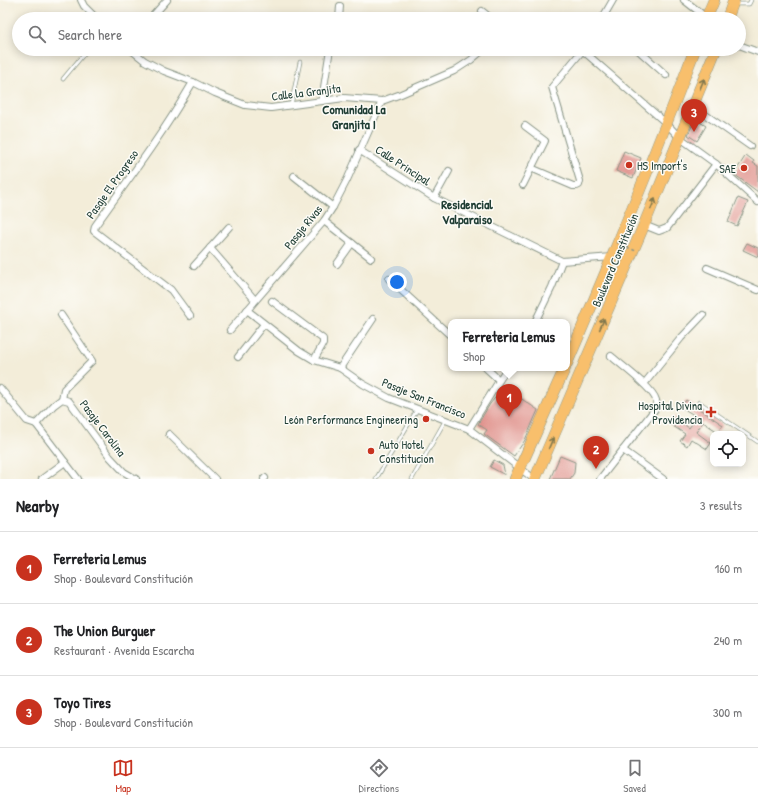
<!DOCTYPE html>
<meta charset="utf-8">
<style>
body{margin:0;font-family:"Patrick Hand",sans-serif;background:#f2f2f2;color:#202124}
.controls{position:absolute;right:12px;bottom:12px;display:grid;overflow:hidden;border-radius:8px;box-shadow:0 2px 10px #0003}
.controls button{width:36px;height:36px;display:grid;place-items:center;padding:0;border:0;border-bottom:1px solid #e0e0e0;background:#fff;color:#202124;font:20px sans-serif}
.you{position:absolute;left:397px;top:282px;width:14px;height:14px;margin:-10px;border:3px solid #fff;border-radius:50%;background:#1a73e8;box-shadow:0 0 0 6px #1a73e833}
.badge{display:grid;place-items:center;width:26px;height:26px;border-radius:50%;background:#c8321e;color:#fff;font-size:13px;font-weight:700}
.pin{position:absolute;translate:-50% -33px;filter:drop-shadow(0 1px 2px #0008)}
.pin::after{content:'';position:absolute;top:21px;width:14px;height:12px;background:inherit;clip-path:polygon(0 0,100% 0,50% 100%)}
.popup{position:absolute;left:448px;top:319px;width:122px;height:52px;box-sizing:border-box;display:grid;place-content:center;border-radius:8px;background:#fff;filter:drop-shadow(0 1px 3px #0005);font-size:13px;white-space:nowrap;color:#757577}
.popup b{font-size:15px;color:#202124}
.popup::after{content:'';position:absolute;left:50%;top:100%;margin-left:-8px;border:8px solid transparent;border-top-color:#fff}
.list{margin:0;padding:0;list-style:none}
h2{display:flex;justify-content:space-between;align-items:center;height:52px;margin:0;padding:0 16px;font-size:17px}
h2 small{font-size:13px;font-weight:400;color:#757577}
.list li{display:grid;grid-template-columns:26px 1fr auto;gap:12px;align-items:center;box-sizing:border-box;height:72px;padding:0 16px;border-top:1px solid #e0e0e0}
.list b{display:block;font-size:15px;white-space:nowrap}
.list p{margin:0;font-size:13px;white-space:nowrap;color:#757577}
.list em{font-size:13px;font-style:normal;color:#757577}
.icon{flex:none;width:22px;height:22px;fill:none;stroke:currentColor;stroke-width:2;stroke-linecap:round;stroke-linejoin:round}
.map{position:relative;flex:none;width:758px;height:479px;overflow:hidden}
.search{position:absolute;background:#fff;box-shadow:0 2px 10px #0003;left:12px;right:12px;top:12px;height:44px;display:flex;align-items:center;gap:10px;box-sizing:border-box;padding:0 14px;border-radius:22px;color:#757577;font-size:15px}
.sheet{height:268px;background:#fff}
nav{display:flex;justify-content:space-around;align-items:center;box-sizing:border-box;height:56px;border-top:1px solid #e0e0e0;background:#fff;font-size:11px;color:#757577}
nav a{display:grid;justify-items:center;gap:2px}
nav .on{color:#c8321e}
.map>svg:first-child{display:block}
</style>
<div class="map">
<svg width="758" height="479" viewBox="0 0 758 479">
<rect width="100%" height="100%" fill="#fdfcf7"/>
<filter id="ink" filterUnits="userSpaceOnUse"><feTurbulence type="fractalNoise" baseFrequency=".025" numOctaves="2"/><feDisplacementMap in="SourceGraphic" scale="8" xChannelSelector="R" yChannelSelector="G"/><feConvolveMatrix kernelMatrix="1 2 1 2 8 2 1 2 1" color-interpolation-filters="sRGB"/></filter>
<filter id="wash" filterUnits="userSpaceOnUse"><feTurbulence type="fractalNoise" baseFrequency=".012" numOctaves="4" result="noise"/><feDisplacementMap in="SourceGraphic" scale="16" xChannelSelector="R" yChannelSelector="G"/><feGaussianBlur stdDeviation="0.9" result="paint"/><feColorMatrix in="noise" values="0 0 0 0 0 0 0 0 0 0 0 0 0 0 0 0 0 1.4 0 .05"/><feComposite in="paint" operator="in"/></filter>
<g filter="url(#wash)">
<rect width="100%" height="100%" fill="#f3edd9"/>
<g id="blocks">
<g fill="#e1948f">
<polygon points="695,119 706,126 697,141 688,135"/>
<polygon points="624,151 641,158 633,178 616,171"/>
<polygon points="746,155 754,161 753,163 758,166 758,192 734,174"/>
<polygon points="738,198 748,202 737,226 728,222"/>
<polygon points="747,243 758,248 758,257 743,250"/>
<polygon points="504,387 538,410 525,440 514,456 484,434 487,430 478,424 490,404"/>
<polygon points="686,400 723,425 718,432 703,422 696,432 711,443 707,449 691,439 687,446 680,441 685,434 670,424 674,417 689,428 697,417 681,407"/>
<polygon points="560,456 575,462 574,473 570,479 550,479"/>
<polygon points="494,460 503,465 505,475 490,467"/>
</g>
</g>
</g>
<g filter="url(#ink)">
<use href="#blocks" fill-opacity="0" stroke="#899586" stroke-width="1"/>
<g fill="none" stroke-linecap="round" stroke-linejoin="round">
<g stroke="#899586" stroke-width="4.5">
<g id="lane">
<polyline points="736,4 749,4 751,0"/>
<polyline points="63,79 88,49"/>
<polyline points="291,105 300,62"/>
<polyline points="699,402 758,442"/>
<polyline points="376,479 418,408"/>
<polyline points="412,479 446,419"/>
</g>
</g>
<g stroke="#899586" stroke-width="8">
<g id="street">
<polyline points="81,0 84,6 97,19"/>
<polyline points="684,0 707,18"/>
<polyline points="482,11 492,19"/>
<polyline points="150,19 167,0"/>
<polyline points="339,19 340,6"/>
<polyline points="602,19 613,0"/>
<polyline points="739,45 758,52"/>
<polyline points="130,49 145,61 164,71 193,82 215,93 245,105 271,108 344,98 382,101 401,94 454,71 471,60 484,49"/>
<polyline points="581,49 667,124 679,137 716,164 758,202"/>
<polyline points="637,49 666,75"/>
<polyline points="322,100 330,49"/>
<polyline points="693,106 750,146"/>
<polyline points="359,150 434,198 562,261 612,257"/>
<polyline points="531,168 573,186 577,186 579,185 580,181 552,87 582,51"/>
<polyline points="294,176 333,207"/>
<polyline points="523,185 545,141 525,126"/>
<polyline points="434,198 449,171"/>
<polyline points="324,221 371,258"/>
<polyline points="644,225 659,231 667,228 716,164"/>
<polyline points="210,248 255,300"/>
<polyline points="337,264 352,243"/>
<polyline points="194,266 229,227"/>
<polyline points="707,268 758,290"/>
<polyline points="389,279 451,336"/>
<polyline points="272,301 323,339 323,344 314,360"/>
<polyline points="247,310 299,351 314,360 340,368 363,384 389,398 469,429 534,479"/>
<polyline points="61,315 92,361 64,389 62,399"/>
<path d="M190 316 171 290 94 231 95 226C129 179 164 132 193 82"/>
<polyline points="535,322 552,287 562,261"/>
<polyline points="230,330 324,221 333,207 347,180 382,101"/>
<polyline points="238,357 264,324"/>
<polyline points="340,368 373,319"/>
<polyline points="486,368 499,380"/>
<polyline points="644,384 681,338 703,315"/>
<polyline points="0,388 27,421 36,424 78,479"/>
<polyline points="36,424 54,405 62,399 69,401 110,457 124,472 136,479"/>
<polyline points="469,429 507,368"/>
<polyline points="169,434 215,479"/>
<polyline points="623,450 663,479"/>
<polyline points="42,479 65,462"/>
<polyline points="264,479 265,478"/>
<path d="M600 479 655 409C656 406 657 404 656 400 653 388 621 365 611 356"/>
</g>
</g>
<g stroke="#899586" stroke-width="12">
<g id="highway">
<polyline points="706,19 714,0"/>
<polyline points="727,19 734,0"/>
<path d="M567 363C612 259 655 155 695 49"/>
<polyline points="515,479 565,368"/>
<polyline points="535,479 644,225 716,49"/>
</g>
</g>
<use href="#lane" stroke="#fff" stroke-width="3"/>
<use href="#street" stroke="#fff" stroke-width="6"/>
<use href="#highway" stroke="#f8bf6c" stroke-width="11"/>
<polyline stroke="#899586" stroke-width="1.5" stroke-dasharray="3 3" stroke-linecap="butt" points="616,242 638,252"/>
</g>
<defs><path id="oneway-shaft" d="M-6 0H5M1.5-3L5.5 0L1.5 3" fill="none" stroke-width="1.6" stroke-linecap="round" stroke-linejoin="round"/></defs>
<g stroke="#81784d">
<use href="#oneway-shaft" transform="translate(702 84) rotate(-68)"/>
<use href="#oneway-shaft" transform="translate(653 204) rotate(-68)"/>
<use href="#oneway-shaft" transform="translate(602 324) rotate(-67)"/>
<use href="#oneway-shaft" transform="translate(551 443) rotate(-67)"/>
</g>
</g>
<g fill="#c8321e" stroke="#fdfcf7" stroke-width="1.5">
<circle cx="629" cy="165" r="4"/>
<circle cx="744" cy="168" r="4"/>
<path d="M709 406h4v4h4v4h-4v4h-4v-4h-4v-4h4z"/>
<circle cx="426" cy="419" r="4"/>
<circle cx="371" cy="451" r="4"/>
</g>
<g text-anchor="middle" dominant-baseline="central" stroke-width="3" stroke-linejoin="round" paint-order="stroke">
<g font-size="12" fill="#1f3d34" stroke="#fdfcf7">
<text transform="translate(306 92) rotate(-7)">Calle la Granjita</text>
<text transform="translate(403 165) rotate(33)">Calle Principal</text>
<text transform="translate(112 184) rotate(-55)">Pasaje El Progreso</text>
<text transform="translate(303 227) rotate(-51)">Pasaje Rivas</text>
<text transform="translate(615 260) rotate(-67)">Boulevard Constitución</text>
<text transform="translate(424 398) rotate(22)">Pasaje San Francisco</text>
<text transform="translate(103 428) rotate(53)">Pasaje Carolina</text>
</g>
<g font-size="12" fill="#1f3d34" stroke="#fdfcf7" text-anchor="end">
<text x="637" y="165" text-anchor="start">HS Import's</text>
<text x="736" y="168">SAE</text>
<text x="702" y="405">Hospital Divina<tspan x="702" dy="14">Providencia</tspan></text>
<text x="418" y="419">León Performance Engineering</text>
<text x="379" y="444" text-anchor="start">Auto Hotel<tspan x="379" dy="14">Constitucion</tspan></text>
</g>
<g font-size="13" font-weight="bold" fill="#1f3d34" stroke="#fdfcf7">
<text x="354" y="109">Comunidad La<tspan x="354" dy="15">Granjita I</tspan></text>
<text x="467" y="204">Residencial<tspan x="467" dy="15">Valparaiso</tspan></text>
</g>
</g>
</svg>
<div class="controls">
<button><svg class="icon" aria-label="locate" viewBox="0 0 24 24"><circle cx="12" cy="12" r="6"/><path d="M12 2v4M12 18v4M2 12h4M18 12h4"/></svg></button>
</div>
<div class="you"></div>
<div class="pin badge" style="left:509px;top:417px">1</div>
<div class="popup"><b>Ferreteria Lemus</b>Shop</div>
<div class="pin badge" style="left:596px;top:469px">2</div>
<div class="pin badge" style="left:694px;top:132px">3</div>
<div class="search"><svg class="icon" aria-label="search" viewBox="0 0 24 24"><circle cx="10" cy="10" r="6"/><path d="M15 15l6 6"/></svg>Search here</div>
</div>
<section class="sheet">
<h2>Nearby<small>3 results</small></h2>
<ul class="list">
<li><span class="badge">1</span><div><b>Ferreteria Lemus</b><p>Shop · Boulevard Constitución</p></div><em>160 m</em></li>
<li><span class="badge">2</span><div><b>The Union Burguer</b><p>Restaurant · Avenida Escarcha</p></div><em>240 m</em></li>
<li><span class="badge">3</span><div><b>Toyo Tires</b><p>Shop · Boulevard Constitución</p></div><em>300 m</em></li>
</ul>
</section>
<nav>
<a class="on"><svg class="icon" aria-label="map" viewBox="0 0 24 24"><path d="M3 6l6-2 6 2 6-2v14l-6 2-6-2-6 2zM9 4v14M15 6v14"/></svg>Map</a>
<a><svg class="icon" aria-label="directions" viewBox="0 0 24 24"><path d="M12 3l9 9-9 9-9-9zM9 14v-3h6M13 9l2 2-2 2"/></svg>Directions</a>
<a><svg class="icon" aria-label="saved" viewBox="0 0 24 24"><path d="M7 4h10v16l-5-4-5 4z"/></svg>Saved</a>
</nav>
